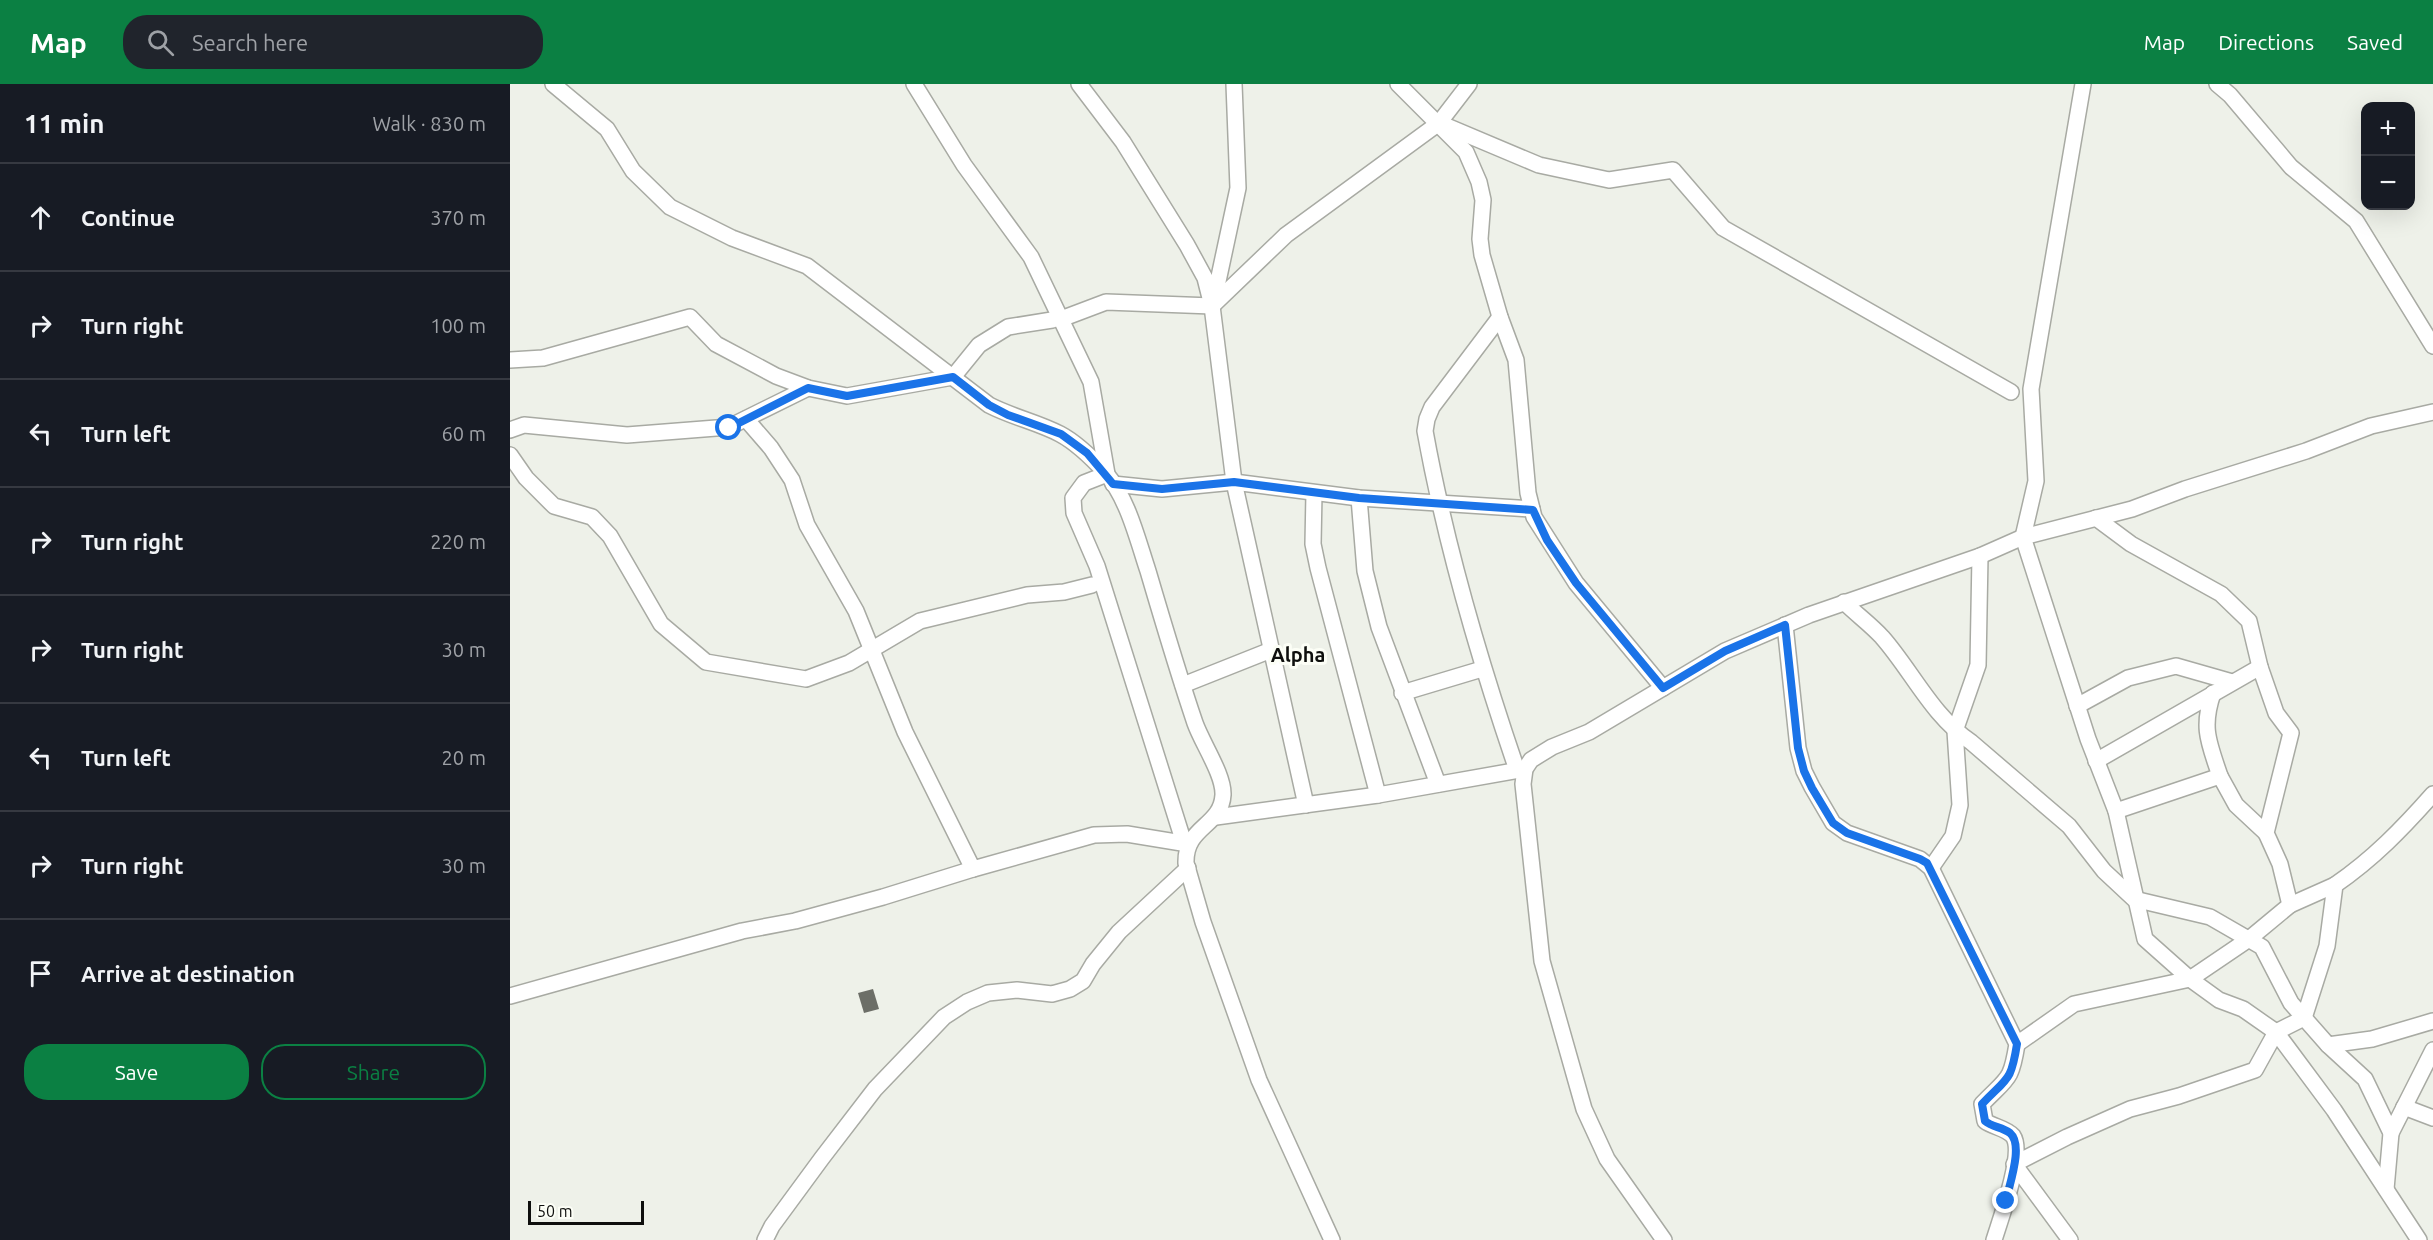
<!DOCTYPE html>
<meta charset="utf-8">
<style>
body{margin:0;font-family:Ubuntu,sans-serif;background:#20242c;color:#f1f3f6}
.controls{position:absolute;right:18px;top:18px;display:grid;overflow:hidden;border-radius:12px;box-shadow:0 6px 24px #0002}
.controls button{width:54px;height:54px;display:grid;place-items:center;padding:0;border:0;border-bottom:2px solid #363941;background:#171b24;color:#f1f3f6;font:30px sans-serif}
.scale{position:absolute;left:18px;bottom:15px;width:116px;box-sizing:border-box;padding-left:6px;border:3px solid #0e0f0d;border-top:0;font-size:16px;line-height:21px;white-space:nowrap;color:#0e0f0d;-webkit-text-stroke:4px #fcfef6;paint-order:stroke}
.stop{position:absolute;width:18px;height:18px;margin:-14px;border:4px solid #1a73e8;border-radius:50%;background:#fff}
.stop.end{background:#1a73e8;border-color:#fff;box-shadow:0 2px 6px #0008}
.list{margin:0;padding:0;list-style:none}
h2{display:flex;justify-content:space-between;align-items:center;height:78px;margin:0;padding:0 24px;font-size:26px}
h2 small{font-size:20px;font-weight:400;color:#9ea1a6}
.list li{display:grid;grid-template-columns:39px 1fr auto;gap:18px;align-items:center;box-sizing:border-box;height:108px;padding:0 24px;border-top:2px solid #363941}
.list b{display:block;font-size:22px;white-space:nowrap}
.list em{font-size:20px;font-style:normal;color:#9ea1a6}
.actions{display:flex;gap:12px;padding:18px 24px}
.actions a{flex:1;padding:14px 0;border:2px solid #0b8043;border-radius:24px;text-align:center;font-size:21px;color:#0b8043}
.actions .main{background:#0b8043;color:#fff}
.icon{flex:none;width:33px;height:33px;fill:none;stroke:currentColor;stroke-width:2;stroke-linecap:round;stroke-linejoin:round}
.map{position:relative;flex:none;width:1923px;height:1156px;overflow:hidden}
header{display:flex;align-items:center;gap:36px;box-sizing:border-box;height:84px;padding:0 30px;background:#0b8043;color:#fff}
header strong{font-size:28px}
nav{display:flex;gap:33px;margin-inline-start:auto;font-size:21px}
.search{width:420px;height:54px;background:#20242c;display:flex;align-items:center;gap:15px;box-sizing:border-box;padding:0 21px;border-radius:24px;color:#9ea1a6;font-size:22px}
main{display:flex}
aside{flex:1;background:#171b24}
.map>svg:first-child{display:block}
</style>
<header>
<strong>Map</strong>
<div class="search"><svg class="icon" aria-label="search" viewBox="0 0 24 24"><circle cx="10" cy="10" r="6"/><path d="M15 15l6 6"/></svg>Search here</div>
<nav><a>Map</a><a>Directions</a><a>Saved</a></nav>
</header>
<main>
<aside>
<h2>11 min<small>Walk · 830 m</small></h2>
<ul class="list">
<li><svg class="icon" aria-label="ahead" viewBox="0 0 24 24"><path d="M12 20V5M6 11l6-6 6 6"/></svg><div><b>Continue</b></div><em>370 m</em></li>
<li><svg class="icon" aria-label="right" viewBox="0 0 24 24"><path d="M7 20v-9h11M14 6l5 5-5 5"/></svg><div><b>Turn right</b></div><em>100 m</em></li>
<li><svg class="icon" aria-label="left" viewBox="0 0 24 24"><path d="M17 20v-9H6M10 6l-5 5 5 5"/></svg><div><b>Turn left</b></div><em>60 m</em></li>
<li><svg class="icon" aria-label="right" viewBox="0 0 24 24"><path d="M7 20v-9h11M14 6l5 5-5 5"/></svg><div><b>Turn right</b></div><em>220 m</em></li>
<li><svg class="icon" aria-label="right" viewBox="0 0 24 24"><path d="M7 20v-9h11M14 6l5 5-5 5"/></svg><div><b>Turn right</b></div><em>30 m</em></li>
<li><svg class="icon" aria-label="left" viewBox="0 0 24 24"><path d="M17 20v-9H6M10 6l-5 5 5 5"/></svg><div><b>Turn left</b></div><em>20 m</em></li>
<li><svg class="icon" aria-label="right" viewBox="0 0 24 24"><path d="M7 20v-9h11M14 6l5 5-5 5"/></svg><div><b>Turn right</b></div><em>30 m</em></li>
<li><svg class="icon" aria-label="arrive" viewBox="0 0 24 24"><path d="M6 21V4h12l-3 4 3 4H6"/></svg><div><b>Arrive at destination</b></div></li>
</ul>
<div class="actions"><a class="main">Save</a><a>Share</a></div>
</aside>
<div class="map">
<svg width="1923" height="1156" viewBox="0 0 1923 1156">
<rect width="100%" height="100%" fill="#eef1e9"/>
<polygon fill="#6c6e67" points="363,905 369,925 354,929 348,909"/>
<g fill="none" stroke-linecap="round" stroke-linejoin="round">
<g stroke="#a8aaa3" stroke-width="18">
<g id="street">
<path d="M43 0 97 45 123 87 160 123 222 154 297 182 479 321C502 333 527 338 550 350 567 359 582 374 595 388 618 415 627 454 638 487 653 538 668 589 685 639 692 659 714 691 713 711 711 743 675 742 676 779L693 838 749 996 822 1156"/>
<polyline points="404,0 454,81 521,173 581,298 597,390 574,399 563,414 564,429 587,482 674,759"/>
<polyline points="569,0 613,58 677,161 695,194 702,222 724,398 796,721"/>
<polyline points="888,0 956,68 969,98 973,116 970,155 972,171 990,233 1006,276 1018,409 1024,433 1066,499 1153,604"/>
<polyline points="1573,0 1521,305 1526,397 1513,453 1578,655 1606,727 1635,855 1680,895 1739,855 1780,821 1770,780 1756,749 1781,649 1766,629 1750,583 1739,537 1711,510 1621,460 1586,434"/>
<polyline points="1707,0 1720,11 1781,83 1846,137 1923,262"/>
<polyline points="934,41 1029,81 1099,96 1163,86 1213,144 1501,308"/>
<polyline points="704,216 728,104 724,0"/>
<path d="M990 233 922 323 917 335 915 347C936 463 969 575 1007 686"/>
<polyline points="551,235 596,218 702,222 776,151 929,39 959,0"/>
<polyline points="0,276 33,274 180,233 206,260 266,292 298,304 337,312 443,293 469,261 498,243 542,236"/>
<polyline points="236,335 261,364 282,396 297,441 346,527 395,648 463,785"/>
<polyline points="0,346 14,341 117,351 219,343 298,304"/>
<polyline points="0,371 16,394 44,422 82,433 100,452 151,540 196,578 296,595 339,579 410,537 517,511 554,508 582,501"/>
<polyline points="603,400 652,405 724,398 849,414 1022,425"/>
<polyline points="804,409 803,460 808,484 868,711"/>
<polyline points="849,414 855,487 869,543 928,700"/>
<path d="M1334 518C1346 530 1360 540 1372 553 1402 587 1422 632 1461 658L1559 742 1594 787 1624 815 1700 833 1752 863 1781 919 1818 961 1862 955 1923 937"/>
<path d="M1275 541 1288 664 1294 687 1302 703 1323 739 1337 749 1410 775 1421 784 1507 960C1501 998 1498 993 1472 1020L1475 1037C1483 1043 1496 1044 1503 1052 1515 1069 1490 1136 1484 1156"/>
<polyline points="673,601 761,566"/>
<polyline points="892,609 972,585"/>
<polyline points="1567,622 1618,594 1666,582 1722,598"/>
<polyline points="1586,677 1750,583"/>
<polyline points="1710,692 1726,721 1756,749"/>
<path d="M1606 727 1710 692C1699 659 1691 644 1703 609"/>
<polyline points="706,733 868,711 1015,685"/>
<polyline points="1421,784 1443,752 1450,721 1445,647 1468,581 1470,472"/>
<polyline points="1780,821 1825,801"/>
<polyline points="0,912 232,847 285,837 373,813 463,785 584,751 617,750 678,760"/>
<polyline points="1507,960 1564,920 1680,895 1709,916 1733,925 1766,948 1824,1026 1909,1156"/>
<polyline points="1818,961 1855,995 1881,1049 1876,1105"/>
<polyline points="1894,1023 1923,1034"/>
<polyline points="1881,1049 1923,966"/>
<polyline points="255,1156 262,1142 312,1074 365,1005 434,933 457,918 478,909 507,906 542,910 560,905 573,897 583,880 609,848 678,784"/>
<polyline points="1154,1156 1097,1075 1074,1025 1032,877 1013,700 1015,685 1021,676 1042,663 1079,648 1215,567 1299,531 1470,472 1513,453 1622,425 1675,405 1796,367 1861,342 1923,328"/>
<path d="M1560 1156 1504 1080 1557 1053 1620 1025 1669 1012 1745 986 1766 948 1794 934 1817 862 1825 801C1863 775 1893 744 1923 710"/>
</g>
</g>
<use href="#street" stroke="#fff" stroke-width="15"/>
</g>
<g fill="none" stroke-linecap="round" stroke-linejoin="round">
<path stroke="#1a73e8" stroke-width="8" d="M219 344 298 304 337 312 443 293 479 321 498 331 551 350 577 369 603 400 652 405 724 398 849 414 1023 426 1037 456 1066 499 1153 604 1215 567 1275 541 1288 664 1294 687 1302 704 1323 739 1337 749 1410 775 1417 779 1507 960C1501 998 1498 993 1472 1020L1475 1037C1482 1043 1492 1043 1500 1049 1514 1061 1499 1101 1496 1117"/>
</g>
<g text-anchor="middle" dominant-baseline="central" stroke-width="6" stroke-linejoin="round" paint-order="stroke">
<g font-size="20" font-weight="bold" fill="#0e0f0d" stroke="#fcfef6">
<text x="788" y="570">Alpha</text>
</g>
</g>
</svg>
<div class="controls">
<button>+</button>
<button>−</button>
</div>
<div class="scale">50 m</div>
<div class="stop" style="left:219px;top:344px"></div>
<div class="stop end" style="left:1496px;top:1117px"></div>
</div>
</main>
